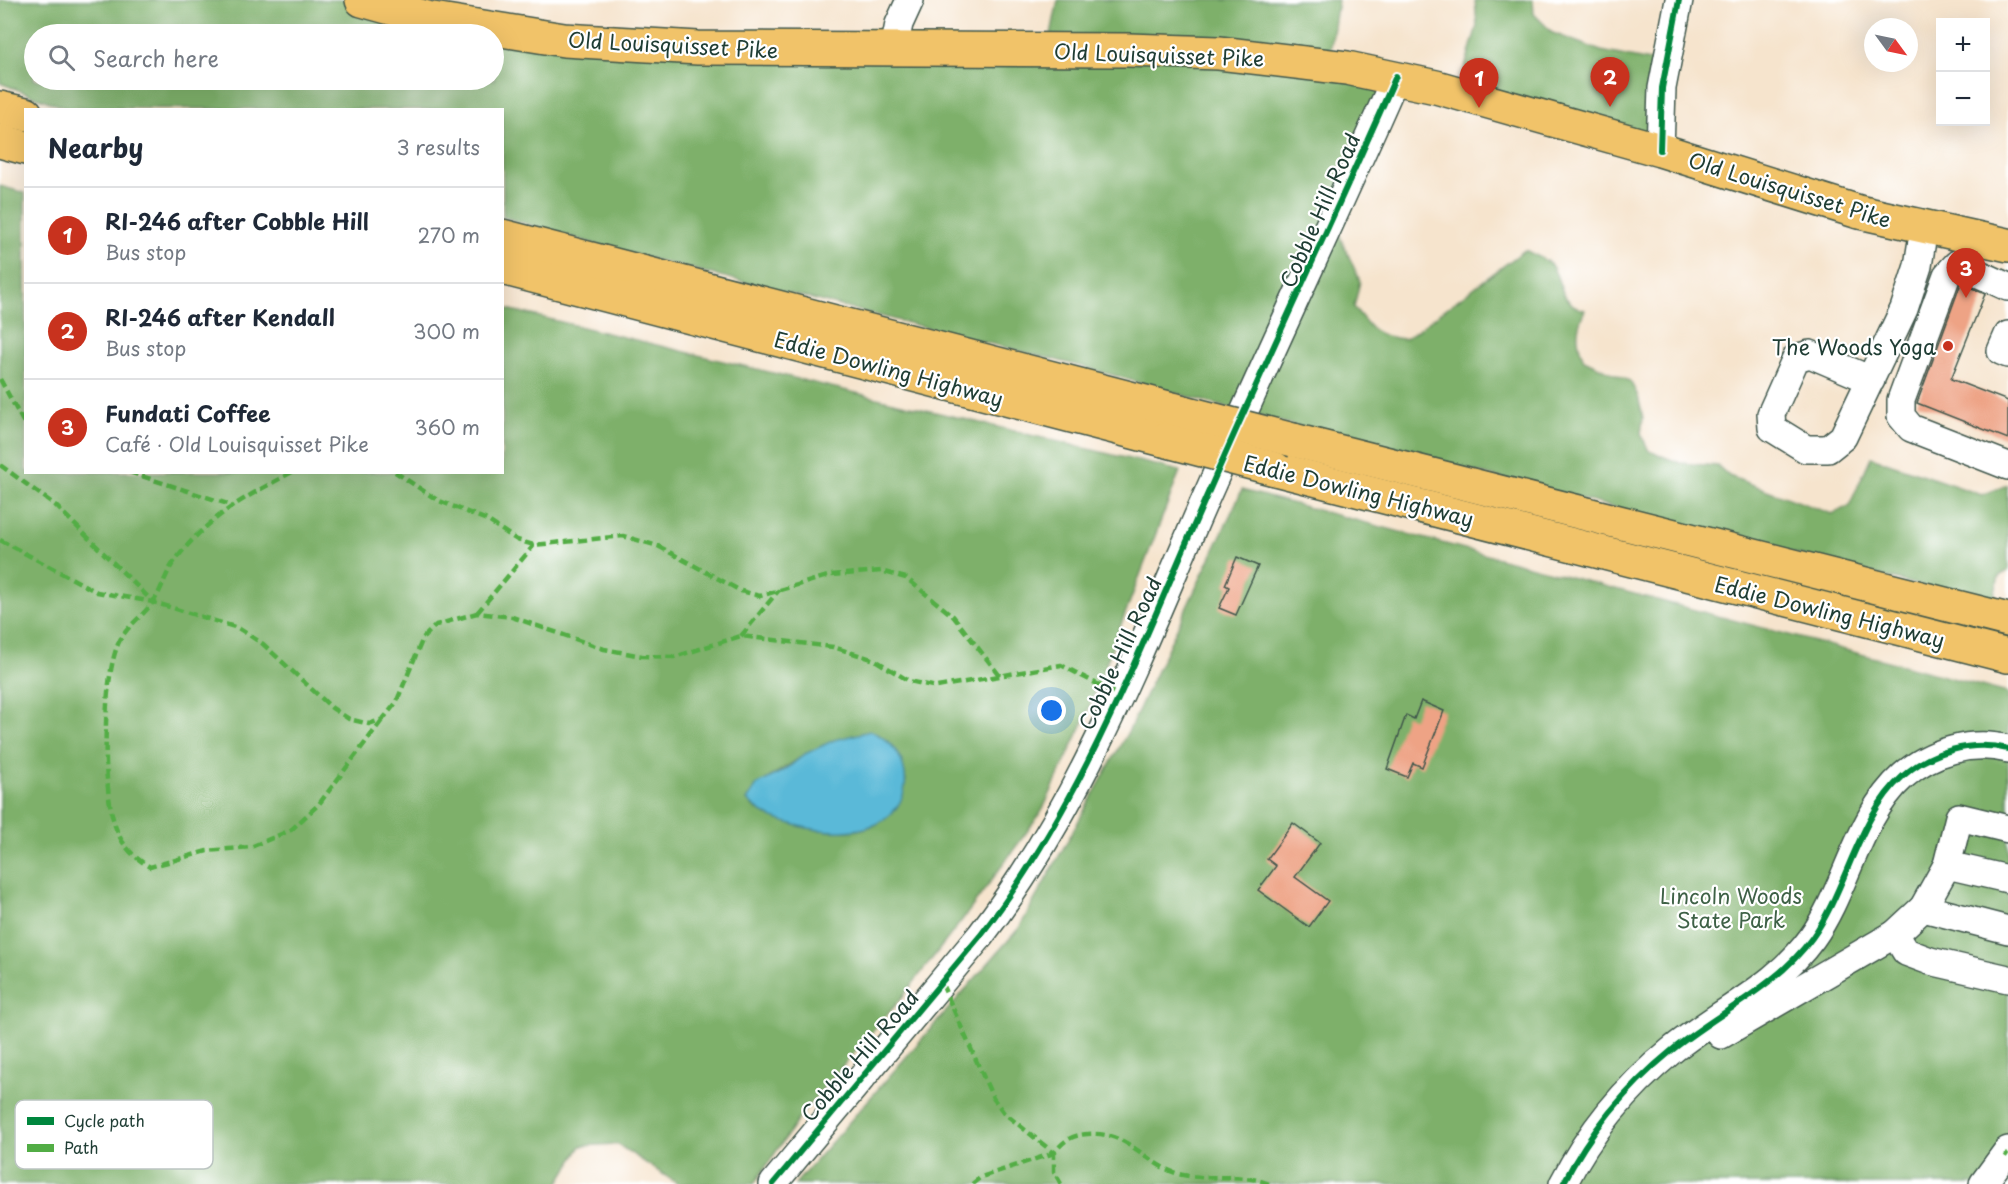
<!DOCTYPE html>
<meta charset="utf-8">
<style>
body{margin:0;font-family:"Playpen Sans",sans-serif;background:#f2f2f3;color:#1f2937}
.controls{position:absolute;right:18px;top:18px;display:grid;overflow:hidden;border-radius:0px;box-shadow:0 6px 24px #0002}
.controls button{width:54px;height:54px;display:grid;place-items:center;padding:0;border:0;border-bottom:2px solid #e0e1e3;background:#fff;color:#1f2937;font:30px sans-serif}
.compass{position:absolute;left:1864px;top:18px;width:54px;height:54px;border-radius:50%;background:#fff;box-shadow:0 6px 24px #0002;rotate:123deg}
.you{position:absolute;left:1052px;top:711px;width:21px;height:21px;margin:-15px;border:4px solid #fff;border-radius:50%;background:#1a73e8;box-shadow:0 0 0 9px #1a73e833}
.badge{display:grid;place-items:center;width:39px;height:39px;border-radius:50%;background:#c8321e;color:#fff;font-size:20px;font-weight:700}
.pin{position:absolute;translate:-50% -50px;filter:drop-shadow(0 2px 3px #0008)}
.pin::after{content:'';position:absolute;top:32px;width:21px;height:18px;background:inherit;clip-path:polygon(0 0,100% 0,50% 100%)}
.list{margin:0;padding:0;list-style:none}
h2{display:flex;justify-content:space-between;align-items:center;height:78px;margin:0;padding:0 24px;font-size:26px}
h2 small{font-size:20px;font-weight:400;color:#747a83}
.list li{display:grid;grid-template-columns:39px 1fr auto;gap:18px;align-items:center;box-sizing:border-box;height:96px;padding:0 24px;border-top:2px solid #e0e1e3}
.list b{display:block;font-size:22px;white-space:nowrap}
.list p{margin:0;font-size:20px;white-space:nowrap;color:#747a83}
.list em{font-size:20px;font-style:normal;color:#747a83}
.icon{flex:none;width:33px;height:33px;fill:none;stroke:currentColor;stroke-width:2;stroke-linecap:round;stroke-linejoin:round}
.map{position:relative;flex:none;width:2008px;height:1184px;overflow:hidden}
.search{position:absolute;background:#fff;box-shadow:0 6px 24px #0002;left:24px;top:24px;width:480px;height:66px;display:flex;align-items:center;gap:15px;box-sizing:border-box;padding:0 21px;border-radius:33px;color:#747a83;font-size:22px}
.panel{position:absolute;background:#fff;box-shadow:0 6px 24px #0002;left:24px;top:108px;width:480px;height:366px;border-radius:0px}
.map>svg:first-child{display:block}
</style>
<div class="map">
<svg width="2008" height="1184" viewBox="0 0 2008 1184">
<rect width="100%" height="100%" fill="#fff"/>
<filter id="ink" filterUnits="userSpaceOnUse"><feTurbulence type="fractalNoise" baseFrequency=".0167" numOctaves="2"/><feDisplacementMap in="SourceGraphic" scale="12" xChannelSelector="R" yChannelSelector="G"/><feConvolveMatrix kernelMatrix="1 2 1 2 8 2 1 2 1" color-interpolation-filters="sRGB"/></filter>
<filter id="wash" filterUnits="userSpaceOnUse"><feTurbulence type="fractalNoise" baseFrequency=".008" numOctaves="4" result="noise"/><feDisplacementMap in="SourceGraphic" scale="24" xChannelSelector="R" yChannelSelector="G"/><feGaussianBlur stdDeviation="1.35" result="paint"/><feColorMatrix in="noise" values="0 0 0 0 0 0 0 0 0 0 0 0 0 0 0 0 0 1.4 0 .05"/><feComposite in="paint" operator="in"/></filter>
<g filter="url(#wash)">
<rect width="100%" height="100%" fill="#f6e4cd"/>
<g fill="#7eb06b" stroke="#4e7650" stroke-width="1.5" fill-rule="evenodd">
<path d="M0 0H362L432 21 1048 49 1058 0H1338L1328 66 1383 94 1335 220 1341 239 1360 281 1354 307C1371 330 1376 337 1405 339L1525 250C1532 254 1546 259 1551 265 1562 279 1558 304 1585 310 1575 330 1576 340 1584 360L1630 381 1638 396 1643 418 1641 434 1649 451 1680 463 1718 466 1729 476 1832 514 1849 506 1871 457 1982 495 2007 485 2008 571 1999 576 1992 604 1238 411 1092 369 616 250 503 217 502 110 65 108 0 83ZM34 34H494V80H34Z"/>
<polygon points="1475,0 1533,0 1534,14 1553,33 1601,51 1665,64 1650,141 1460,84 1477,26"/>
<path d="M0 186 25 193 26 472H502L503 308 1180 471 1084 721 1042 811 969 911 900 1000 806 1108 754 1184H678L617 1144 581 1146 558 1184H0ZM805 754 906 779C904 791 901 804 892 813 860 846 787 828 753 807L747 799C761 779 786 769 805 754Z"/>
<polygon points="1242,490 2008,693 2008,1184 795,1184 1019,928 1130,728"/>
</g>
<path fill="#5ab9d8" stroke="#3c7b86" stroke-width="1.5" d="M870 731C902 742 919 785 892 813 868 837 824 833 795 825 777 820 759 814 747 800L757 785 786 769 805 754 834 740Z"/>
<g id="blocks">
<g fill="#eea385">
<polygon points="1961,283 1985,294 1951,379 2008,401 2008,439 1917,403"/>
<polygon points="1237,557 1258,566 1236,615 1219,608 1229,587 1225,585"/>
<polygon points="1421,701 1444,711 1422,767 1413,763 1407,777 1387,769 1406,715 1414,719"/>
<polygon points="1293,823 1320,843 1295,877 1328,901 1309,927 1258,890 1276,866 1267,859"/>
</g>
</g>
</g>
<g filter="url(#ink)">
<use href="#blocks" fill-opacity="0" stroke="#3f564b" stroke-width="1.5"/>
<g fill="none" stroke-linecap="round" stroke-linejoin="round">
<g stroke="#3f564b" stroke-width="30">
<g id="minor">
<polyline points="894,49 899,24 910,0"/>
<polyline points="1660,150 1662,88 1679,0"/>
<polyline points="2008,287 1957,264 1947,275 1901,400 1901,416 1911,428 2008,466"/>
<polyline points="2008,335 2001,351 2008,354"/>
<polyline points="1871,380 1810,354 1796,358 1771,414 1772,428 1806,449 1828,449 1843,437 1904,309 1918,266 1924,228"/>
<polyline points="1947,865 2008,879"/>
<polyline points="1923,908 2008,930"/>
<polyline points="1895,934 1906,952 1930,961 2008,979"/>
<polyline points="1721,1035 1895,934 1923,908 1947,865 1959,817 2008,829"/>
<path d="M773 1184 980 936C1085 801 1143 639 1212 484 1272 347 1336 213 1396 76"/>
<path d="M1563 1184C1589 1133 1627 1087 1671 1051 1717 1013 1777 987 1812 938 1847 889 1858 816 1903 776 1931 751 1972 740 2008 749"/>
<polyline points="1983,1184 2008,1150"/>
</g>
</g>
<g stroke="#3f564b" stroke-width="36">
<polyline id="major" points="362,0 427,18 564,40 698,48 1128,50 1219,53 1347,68 1436,87 1660,150 1859,212 2008,245"/>
</g>
<g stroke="#3f564b" stroke-width="36">
<g id="highway">
<polyline points="0,108 26,114"/>
<polyline points="0,141 26,148"/>
<polyline points="502,236 1176,410"/>
<polyline points="502,268 1164,440"/>
<polyline points="1293,440 2008,620"/>
<polyline points="1275,469 2008,656"/>
</g>
</g>
<use href="#minor" stroke="#fff" stroke-width="27"/>
<use href="#major" stroke="#f1c369" stroke-width="33"/>
<use href="#highway" stroke="#f1c369" stroke-width="33"/>
<g stroke="#3f564b" stroke-width="36" stroke-linecap="butt">
<g id="highway-bridge">
<polyline points="1176,410 1293,440"/>
<polyline points="1164,440 1275,469"/>
</g>
</g>
<use href="#highway-bridge" stroke="#f1c369" stroke-width="33"/>
<g stroke="#52ad45" stroke-width="4.5" stroke-dasharray="9 4.5" stroke-linecap="butt">
<polyline points="0,379 26,427"/>
<polyline points="0,465 55,505 153,602"/>
<polyline points="129,472 231,505"/>
<path d="M292 472C244 498 207 517 174 562 165 574 162 590 153 602 143 616 129 624 120 640 105 668 104 746 107 779 111 818 114 846 150 867L207 851 251 847 291 830 319 804 383 719"/>
<polyline points="395,472 437,500 487,520 517,540 534,545 623,536 658,546 741,591 760,596 831,575 881,571 906,578 953,616 1000,676"/>
<polyline points="0,540 97,592 153,602 238,628 263,644 332,708 349,719 369,724 383,719 396,703 423,638 436,625 477,613 512,617 604,649 642,656 674,657 741,636 833,647 875,660 909,681 937,687 1061,665 1120,696"/>
<polyline points="477,613 534,545"/>
<polyline points="741,636 779,590"/>
<polyline points="942,984 993,1098 1004,1113 1054,1153"/>
<polyline points="2005,1154 2008,1156"/>
<polyline points="972,1184 981,1177 1054,1153"/>
<path d="M1061 1184 1054 1172V1153C1064 1140 1072 1135 1088 1134 1131 1131 1146 1167 1183 1175 1211 1181 1242 1172 1269 1184"/>
</g>
<g stroke="#fff" stroke-width="10">
<g id="cycleway">
<polyline points="1660,150 1662,88 1679,0"/>
<path d="M773 1184 980 936C1085 801 1143 639 1212 484 1272 347 1336 213 1396 76"/>
<path d="M1563 1184C1589 1133 1627 1087 1671 1051 1717 1013 1777 987 1812 938 1847 889 1858 816 1903 776 1931 751 1972 740 2008 749"/>
</g>
</g>
<use href="#cycleway" stroke="#00873e" stroke-width="6"/>
</g>
</g>
<circle fill="#c8321e" stroke="#fff" stroke-width="2" cx="1948" cy="346" r="6"/>
<g text-anchor="middle" dominant-baseline="central" stroke-width="4.5" stroke-linejoin="round" paint-order="stroke">
<g font-size="21" fill="#1f3d34" stroke="#fff">
<text transform="translate(673 44) rotate(3)">Old Louisquisset Pike</text>
<text transform="translate(1159 54) rotate(2)">Old Louisquisset Pike</text>
<text transform="translate(1790 189) rotate(17)">Old Louisquisset Pike</text>
<text transform="translate(1319 210) rotate(-66)">Cobble Hill Road</text>
<text transform="translate(889 368) rotate(15)">Eddie Dowling Highway</text>
<text transform="translate(1359 490) rotate(14)">Eddie Dowling Highway</text>
<text transform="translate(1830 611) rotate(14)">Eddie Dowling Highway</text>
<text transform="translate(1119 653) rotate(-65)">Cobble Hill Road</text>
<text transform="translate(859 1055) rotate(-49)">Cobble Hill Road</text>
</g>
<g font-size="21" fill="#1f3d34" stroke="#fff" text-anchor="end">
<text x="1936" y="346">The Woods Yoga</text>
</g>
<g font-size="21" fill="#3e6146" stroke="#fff">
<text x="1731" y="895">Lincoln Woods<tspan x="1731" dy="24">State Park</tspan></text>
</g>
</g>
<rect x="15" y="1100" width="198" height="69" rx="9" fill="#fff" stroke="#bcc5c2" stroke-width="1.5"/>
<rect x="27" y="1117" width="27" height="8" fill="#00873e"/>
<rect x="27" y="1144" width="27" height="8" fill="#52ad45"/>
<g font-size="16" fill="#1f3d34">
<text x="64" y="1127">Cycle path</text>
<text x="64" y="1154">Path</text>
</g>
</svg>
<div class="controls">
<button>+</button>
<button>−</button>
</div>
<svg class="compass" viewBox="-18 -18 36 36"><path d="M0-13l5 13h-10z" fill="#e53935"/><path d="M0 13l5-13h-10z" fill="#747a83"/></svg>
<div class="you"></div>
<div class="pin badge" style="left:1479px;top:108px">1</div>
<div class="pin badge" style="left:1610px;top:107px">2</div>
<div class="pin badge" style="left:1966px;top:298px">3</div>
<div class="search"><svg class="icon" aria-label="search" viewBox="0 0 24 24"><circle cx="10" cy="10" r="6"/><path d="M15 15l6 6"/></svg>Search here</div>
<section class="panel">
<h2>Nearby<small>3 results</small></h2>
<ul class="list">
<li><span class="badge">1</span><div><b>RI-246 after Cobble Hill</b><p>Bus stop</p></div><em>270 m</em></li>
<li><span class="badge">2</span><div><b>RI-246 after Kendall</b><p>Bus stop</p></div><em>300 m</em></li>
<li><span class="badge">3</span><div><b>Fundati Coffee</b><p>Café · Old Louisquisset Pike</p></div><em>360 m</em></li>
</ul>
</section>
</div>
